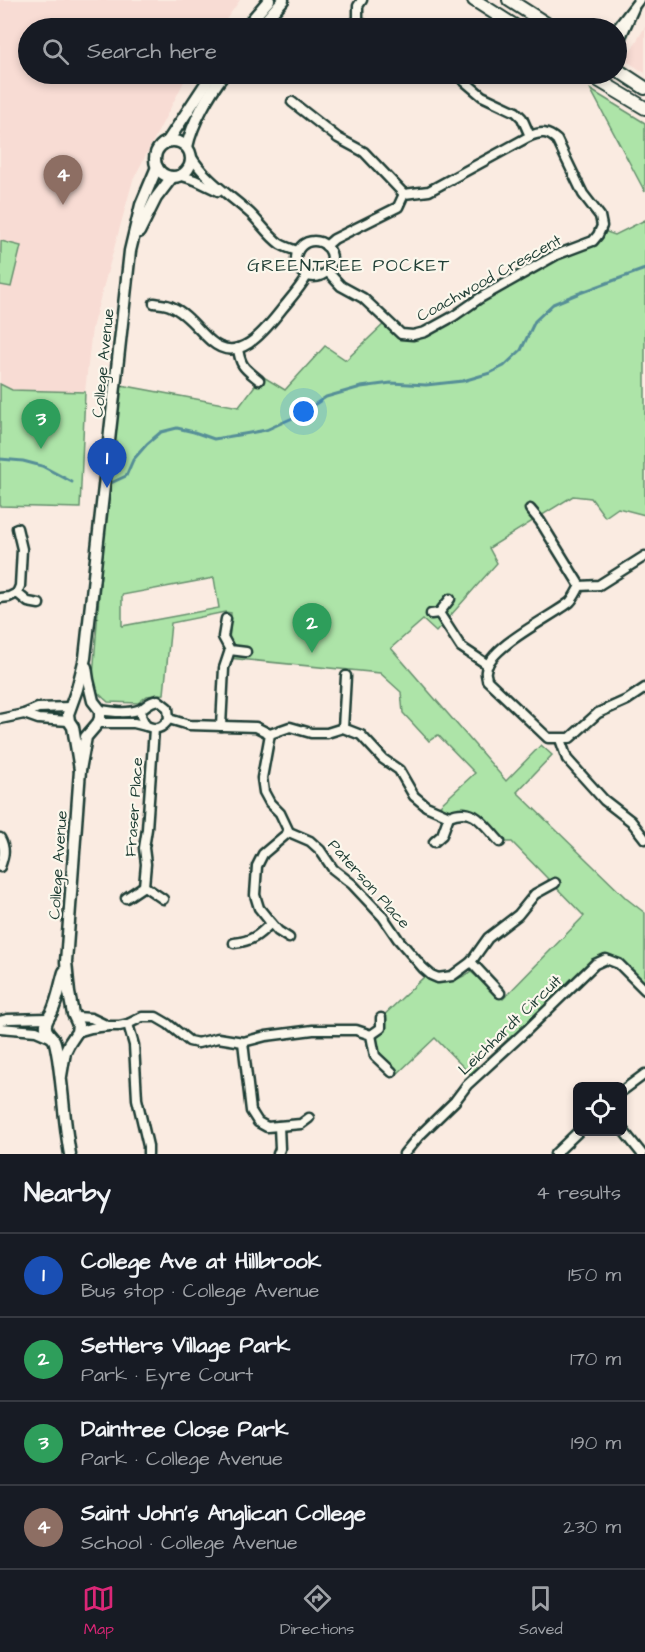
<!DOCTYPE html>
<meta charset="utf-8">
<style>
body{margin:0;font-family:"Architects Daughter",sans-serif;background:#242831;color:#f1f3f6}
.controls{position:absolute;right:18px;bottom:18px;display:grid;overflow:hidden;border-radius:9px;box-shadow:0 3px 9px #0003}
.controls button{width:54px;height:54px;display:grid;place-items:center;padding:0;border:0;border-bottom:2px solid #363941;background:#171b24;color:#f1f3f6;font:30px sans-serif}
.you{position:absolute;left:304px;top:412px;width:21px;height:21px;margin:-15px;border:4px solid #fff;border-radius:50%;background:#1a73e8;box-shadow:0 0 0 9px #1a73e833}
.badge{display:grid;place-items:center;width:39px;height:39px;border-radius:50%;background:#db2777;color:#fff;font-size:20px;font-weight:700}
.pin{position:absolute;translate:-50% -50px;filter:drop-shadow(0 2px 3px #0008)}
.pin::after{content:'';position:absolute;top:32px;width:21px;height:18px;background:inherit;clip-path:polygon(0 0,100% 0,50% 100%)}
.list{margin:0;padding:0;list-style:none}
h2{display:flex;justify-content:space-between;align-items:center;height:78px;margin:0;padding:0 24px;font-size:26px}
h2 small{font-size:20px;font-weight:400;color:#9ea1a6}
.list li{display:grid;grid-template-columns:39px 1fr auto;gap:18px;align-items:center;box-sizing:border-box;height:84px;padding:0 24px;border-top:2px solid #363941}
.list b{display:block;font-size:22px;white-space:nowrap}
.list p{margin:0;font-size:20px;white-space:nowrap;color:#9ea1a6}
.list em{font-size:20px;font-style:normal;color:#9ea1a6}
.icon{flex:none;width:33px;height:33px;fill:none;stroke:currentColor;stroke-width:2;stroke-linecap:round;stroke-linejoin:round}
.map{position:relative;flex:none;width:645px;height:1154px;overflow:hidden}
.search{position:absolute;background:#171b24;box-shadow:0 3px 9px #0003;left:18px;right:18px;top:18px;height:66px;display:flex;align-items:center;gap:15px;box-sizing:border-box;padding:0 21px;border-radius:33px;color:#9ea1a6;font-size:22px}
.sheet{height:414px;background:#171b24}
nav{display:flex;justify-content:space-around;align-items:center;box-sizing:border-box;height:84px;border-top:2px solid #363941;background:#171b24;font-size:16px;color:#9ea1a6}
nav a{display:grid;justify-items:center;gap:3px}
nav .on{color:#db2777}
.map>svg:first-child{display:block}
</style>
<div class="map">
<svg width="645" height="1154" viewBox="0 0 645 1154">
<rect width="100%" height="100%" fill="#faebe1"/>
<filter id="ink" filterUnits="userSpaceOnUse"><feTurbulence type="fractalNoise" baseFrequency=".0167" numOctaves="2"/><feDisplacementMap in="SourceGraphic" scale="12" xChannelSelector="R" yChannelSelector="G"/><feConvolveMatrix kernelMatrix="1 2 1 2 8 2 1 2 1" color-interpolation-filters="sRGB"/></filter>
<g filter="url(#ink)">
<g fill="#f8dcd4">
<polygon points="0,0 240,0 220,28 28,28 28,74 188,74 133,180 92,328 85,392 12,390 0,383"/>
<polygon points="645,27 645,73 625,60"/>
</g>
<g fill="#ade4a8" stroke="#66906e" stroke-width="1.5" fill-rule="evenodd">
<polygon points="591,90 645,123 645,192"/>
<path d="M645 220V515L618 508 605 517 591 498 573 496 489 548 497 563 436 632 423 620 391 648 506 781 541 745 552 755 517 792 627 899 645 913V990L606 959 475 1079 435 1038 395 1076 375 1056 371 1035 381 1028V1018L424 977C444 987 453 982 471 972L503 999 584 916 512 842H500L475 815 449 816 439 806 475 773 438 735 429 741 403 713 401 692 380 673 228 658 231 613 225 612 171 623 164 694 147 696 138 703 108 702 96 691 93 677 115 384 239 407 262 376 285 390 325 346 346 360 387 321 401 334 413 335 480 298 593 241 601 230 615 235ZM214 578 219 608 122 626V595ZM503 1033 508 1039 477 1068 472 1062Z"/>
<polygon points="1,241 21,246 11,287 0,285"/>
<polygon points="0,384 12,390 85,392 80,508 0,506"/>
</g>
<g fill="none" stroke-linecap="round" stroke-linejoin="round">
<g stroke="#568f97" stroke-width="3">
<polyline points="0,459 23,461 42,466 72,482"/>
<polyline points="111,483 126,476 133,460 147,444 161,432 177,428 194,432 214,439 244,434 266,430 297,416 326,397 361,387 391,383 426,385 463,381 490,373 504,366 521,350 535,321 553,304 577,294 645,269"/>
</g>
<g stroke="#1f3d34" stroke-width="13">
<g id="minor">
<polyline points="358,21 369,28"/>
<polyline points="345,28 358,21 358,6 362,0"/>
<polyline points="616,30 639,0"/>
<polyline points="616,48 634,8"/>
<polyline points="456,74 482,96 516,112 522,118 530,136"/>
<polyline points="292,102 338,138 364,152 404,194"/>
<path d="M191 156C206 181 230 195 251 214 261 224 269 236 280 244 285 247 292 249 297 251"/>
<polyline points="179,175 195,180 218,191"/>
<circle cx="314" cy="259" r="18"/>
<path d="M326 246 334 239 398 207 404 194 429 191 530 136C542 131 548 132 557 140L583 194 600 216 602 226 598 235 593 241 556 255 480 298 454 316 425 332 413 335 401 334 363 298 341 286 327 271"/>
<path d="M154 303C160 304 167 304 172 307 187 313 199 331 211 341 239 366 266 329 282 309 291 298 300 288 307 276"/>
<path d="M238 348C240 367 246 369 259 380"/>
<polyline points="530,509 540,521 580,586"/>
<path d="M645 556 599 585 580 586C577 591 574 598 570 602 553 616 488 647 486 671 485 673 487 677 487 680L548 738H570L598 713 627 700 645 688"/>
<polyline points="17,593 28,602 39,604"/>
<polyline points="0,598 9,597 17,593 20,586 22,549 17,528"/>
<polyline points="439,613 461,647 488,665"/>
<polyline points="431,614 439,613 450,599"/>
<polyline points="226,619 223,637 230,650 246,652"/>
<path d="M100 710C113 712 128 714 141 709 149 705 147 702 158 700L168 708 169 719C162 729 157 730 146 726L141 716 142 708"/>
<polyline points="24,714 38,719 69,721"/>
<polyline points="0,719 24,714 38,708 70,707"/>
<polyline points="169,719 189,725 256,727 270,734 290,727 311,733 327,733 343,728 361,735 383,759 399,770 414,796 426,806 449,816 442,835 434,842"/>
<polyline points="98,723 134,723 146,726"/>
<polyline points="221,726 224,668 230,650"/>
<polyline points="343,728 346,676"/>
<polyline points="270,734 262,778 264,792 270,803 280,813 289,832 310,841 320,850 333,869 352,884 383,917 398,939 423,968 431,975 438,978 452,976 471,962 488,938 518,915 535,894 555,883"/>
<polyline points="560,739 567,759 604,800 631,821 645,839"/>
<path d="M449 816C474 805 484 825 500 842"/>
<polyline points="289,832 263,854 257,866 255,895 259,908 271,923 278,931 289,938"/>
<path d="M0 838C6 849 4 856 0 867"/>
<polyline points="144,886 146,864 144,848 147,829 154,729"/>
<polyline points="126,898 144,886 163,899"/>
<path d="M234 943C252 941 258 936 271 923"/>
<polyline points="471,962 500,993"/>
<polyline points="76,1017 91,1018 108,1026"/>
<polyline points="0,1021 8,1019 48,1018"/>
<polyline points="128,1024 134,1045 137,1099 148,1146 148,1154"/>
<polyline points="0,1028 36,1031 50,1037"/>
<polyline points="77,1032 91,1028 109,1026 119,1026 128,1024 142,1017 156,1017 168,1024 189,1041 198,1043 218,1038 243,1042 266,1036 313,1030 356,1030 371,1035"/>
<polyline points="371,1035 375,1056 392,1072"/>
<polyline points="371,1035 381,1028 381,1018"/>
<polyline points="243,1042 251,1111 258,1122 267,1127 301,1124 309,1118"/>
<polyline points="622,1091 645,1074"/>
<polyline points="622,1129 642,1154"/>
<polyline points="278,1154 280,1149 279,1126"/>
<polyline points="404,1154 418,1137 455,1101 467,1085 527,1030 595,964 606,959 619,964 645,990"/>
<polyline points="555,1154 578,1132"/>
</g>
</g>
<g stroke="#1f3d34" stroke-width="15">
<g id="tertiary">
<polyline points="245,28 269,0"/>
<polyline points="259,28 283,0"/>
<polyline points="168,141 212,74"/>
<circle cx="173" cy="159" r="18"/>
<path d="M187 147C192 123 209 93 224 74"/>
<polyline points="139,232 156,198 172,177"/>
<polyline points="80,770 73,727 69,721 68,714 77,689 85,658 130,251 141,205 157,167"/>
<path d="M64 972C60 985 58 999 52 1012 50 1016 47 1019 46 1024 45 1032 50 1034 54 1040 56 1044 57 1053 58 1058 63 1090 64 1122 70 1154"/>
<polyline points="61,1076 65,1052 69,1044 77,1032 78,1025 73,1014 69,993 66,962 80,770 86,737 98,723 100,718 100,710 93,701 88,680 86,667"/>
</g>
</g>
<g stroke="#1f3d34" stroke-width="16">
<g id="secondary">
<polyline points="474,0 518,28"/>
<polyline points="509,0 553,28"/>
<polyline points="616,69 645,88"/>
<polyline points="588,74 645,108"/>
</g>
</g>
<use href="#minor" stroke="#fbf7ec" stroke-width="8"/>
<use href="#tertiary" stroke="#fbf7ec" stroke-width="10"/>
<use href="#secondary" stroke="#fbf7ec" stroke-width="12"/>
</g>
</g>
<g text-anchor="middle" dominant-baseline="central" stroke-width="4.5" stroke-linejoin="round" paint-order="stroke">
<g font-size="16" fill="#1f3d34" stroke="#fbf7ec">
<text transform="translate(489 278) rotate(-29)">Coachwood Crescent</text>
<text transform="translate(103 363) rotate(-84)">College Avenue</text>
<text transform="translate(134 807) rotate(-86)">Fraser Place</text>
<text transform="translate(58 865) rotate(-86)">College Avenue</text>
<text transform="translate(369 884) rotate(48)">Paterson Place</text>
<text transform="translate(510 1025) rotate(-44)">Leichhardt Circuit</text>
</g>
<g font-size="18" letter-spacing="1.5" fill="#1f3d34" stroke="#fbf7ec">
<text x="349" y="265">GREENTREE POCKET</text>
</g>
</g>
</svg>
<div class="controls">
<button><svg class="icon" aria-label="locate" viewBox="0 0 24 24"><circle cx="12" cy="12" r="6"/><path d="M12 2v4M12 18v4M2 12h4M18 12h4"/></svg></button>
</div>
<div class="you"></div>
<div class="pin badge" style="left:107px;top:488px;background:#1a4fb4">1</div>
<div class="pin badge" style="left:312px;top:653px;background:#2e9e5b">2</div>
<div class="pin badge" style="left:41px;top:449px;background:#2e9e5b">3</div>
<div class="pin badge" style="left:63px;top:205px;background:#8d6e63">4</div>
<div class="search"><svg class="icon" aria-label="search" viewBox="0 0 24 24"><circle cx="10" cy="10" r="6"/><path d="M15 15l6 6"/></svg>Search here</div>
</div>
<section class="sheet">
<h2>Nearby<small>4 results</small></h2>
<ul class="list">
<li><span class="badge" style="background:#1a4fb4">1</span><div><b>College Ave at Hillbrook</b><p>Bus stop · College Avenue</p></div><em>150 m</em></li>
<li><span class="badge" style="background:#2e9e5b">2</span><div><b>Settlers Village Park</b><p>Park · Eyre Court</p></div><em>170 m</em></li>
<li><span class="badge" style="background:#2e9e5b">3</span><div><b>Daintree Close Park</b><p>Park · College Avenue</p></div><em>190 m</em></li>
<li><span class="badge" style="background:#8d6e63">4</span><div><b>Saint John's Anglican College</b><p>School · College Avenue</p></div><em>230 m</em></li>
</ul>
</section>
<nav>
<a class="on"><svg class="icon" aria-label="map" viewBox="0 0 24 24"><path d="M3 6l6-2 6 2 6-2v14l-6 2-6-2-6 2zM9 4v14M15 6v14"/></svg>Map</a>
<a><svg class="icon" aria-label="directions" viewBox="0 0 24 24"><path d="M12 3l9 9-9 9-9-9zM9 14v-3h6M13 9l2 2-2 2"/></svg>Directions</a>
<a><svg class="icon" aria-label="saved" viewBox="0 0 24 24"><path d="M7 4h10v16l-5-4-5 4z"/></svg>Saved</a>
</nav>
